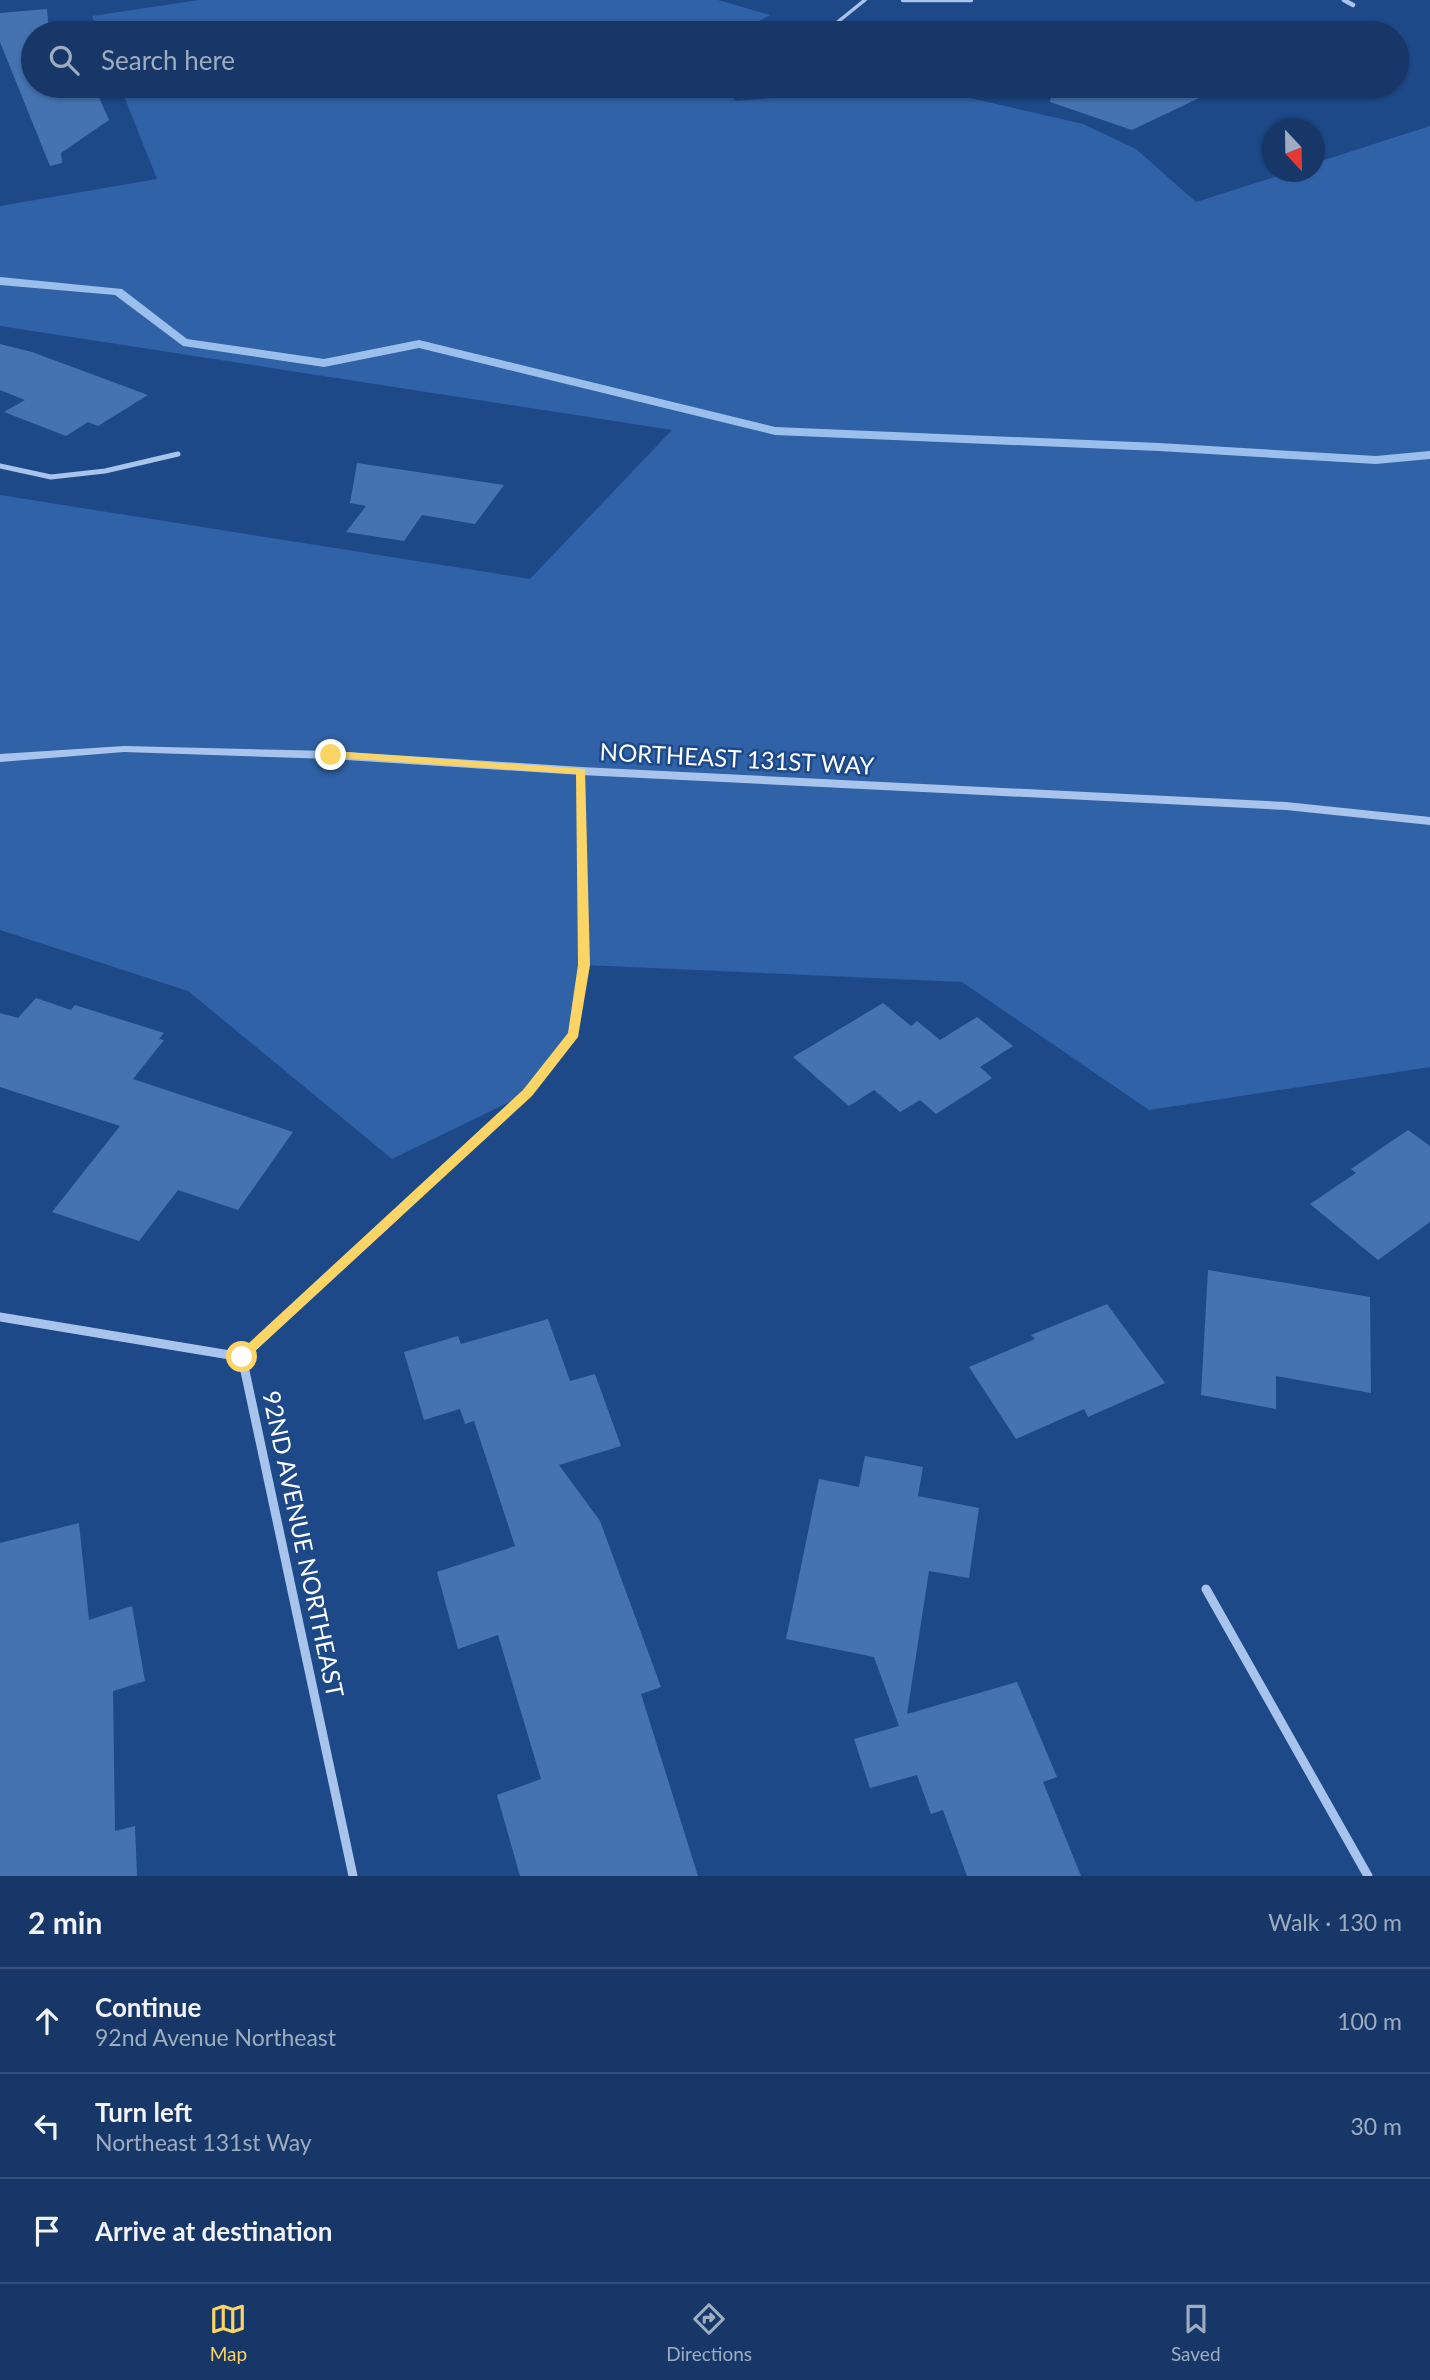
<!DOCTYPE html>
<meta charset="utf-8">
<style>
body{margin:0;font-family:Lato,sans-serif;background:#1f3f6d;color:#f1f3f6}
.compass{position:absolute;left:1262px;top:119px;width:63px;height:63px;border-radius:50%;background:#163767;box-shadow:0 2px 5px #0004;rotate:158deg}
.stop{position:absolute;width:21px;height:21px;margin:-16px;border:5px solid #fbd466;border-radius:50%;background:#fff}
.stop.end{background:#fbd466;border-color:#fff;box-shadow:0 2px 7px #0008}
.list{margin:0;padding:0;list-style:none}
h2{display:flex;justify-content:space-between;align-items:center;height:91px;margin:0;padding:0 28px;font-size:30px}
h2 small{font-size:23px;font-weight:400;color:#9eacc0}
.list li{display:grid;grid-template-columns:46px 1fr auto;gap:21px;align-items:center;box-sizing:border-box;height:105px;padding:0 28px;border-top:2px solid #35517b}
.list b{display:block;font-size:26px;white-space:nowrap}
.list p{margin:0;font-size:23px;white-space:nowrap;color:#9eacc0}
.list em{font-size:23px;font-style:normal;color:#9eacc0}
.icon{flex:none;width:38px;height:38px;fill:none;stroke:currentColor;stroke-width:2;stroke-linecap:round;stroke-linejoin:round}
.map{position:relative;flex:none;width:1430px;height:1876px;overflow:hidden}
.search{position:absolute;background:#163767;box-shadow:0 2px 5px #0004;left:21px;right:21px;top:21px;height:77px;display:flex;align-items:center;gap:18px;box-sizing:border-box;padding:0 24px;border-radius:38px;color:#9eacc0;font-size:26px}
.sheet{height:406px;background:#163767}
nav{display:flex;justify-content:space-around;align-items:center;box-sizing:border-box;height:98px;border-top:2px solid #35517b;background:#163767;font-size:19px;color:#9eacc0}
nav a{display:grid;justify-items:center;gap:4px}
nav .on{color:#fbd466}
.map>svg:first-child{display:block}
</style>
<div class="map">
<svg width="1430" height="1876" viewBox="0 0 1430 1876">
<rect width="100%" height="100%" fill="#1d4989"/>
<g fill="#3062a7">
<polygon points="199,0 718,0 770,15 738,33 99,33 92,16"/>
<polygon points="120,86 719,86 736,101 918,86 1083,124 1136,149 1196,202 1290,172 1314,172 1315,163 1430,126 1430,1067 1149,1110 962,982 585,965 574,1034 528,1093 392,1159 188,991 0,930 0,495 530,579 672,430 0,326 0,206 157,179"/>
</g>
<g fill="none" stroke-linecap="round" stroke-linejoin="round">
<polygon fill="#9bbfed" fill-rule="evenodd" points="0,277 122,289 187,339 324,359 419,340 775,427 1159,443 1376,456 1430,451 1430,459 1376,464 1159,451 775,435 419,348 324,367 183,346 115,295 0,285"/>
</g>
<g fill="#4573b2">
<polygon points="47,9 49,33 33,33 33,86 94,86 109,120 61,153 62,163 50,166 0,42 0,13"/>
<polygon points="1052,86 1210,86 1216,90 1132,130 1050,102"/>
<polygon points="0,344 32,352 148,395 98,426 88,422 66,436 4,412 25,400 0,390"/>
<polygon points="357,463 504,485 475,524 422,515 404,541 346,532 366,506 350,503"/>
<polygon points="36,998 71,1010 75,1005 164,1033 159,1039 164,1040 133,1079 293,1132 238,1210 178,1190 139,1241 52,1212 120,1126 0,1087 0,1013 18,1018"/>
<polygon points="883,1003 911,1026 917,1021 940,1040 977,1017 1013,1046 980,1067 992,1078 936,1114 920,1100 900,1112 874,1090 849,1106 793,1057"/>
<polygon points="1408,1130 1430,1146 1430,1222 1378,1260 1310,1204 1356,1173 1351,1169"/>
<polygon points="1208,1270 1370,1297 1371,1393 1276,1376 1276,1409 1201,1395"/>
<polygon points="1107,1304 1165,1383 1088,1417 1084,1409 1016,1439 969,1367 1035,1339 1031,1335"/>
<polygon points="548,1319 570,1381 595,1374 621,1446 559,1465 600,1521 661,1687 641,1694 698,1876 520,1876 497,1795 541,1779 498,1635 458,1649 437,1572 515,1546 474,1421 465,1424 460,1409 424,1420 404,1352 458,1336 461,1344"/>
<polygon points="865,1456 923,1467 918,1496 979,1508 969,1578 929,1571 907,1714 1017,1682 1057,1777 1043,1782 1081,1876 967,1876 943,1810 931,1814 917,1775 870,1788 854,1739 899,1726 874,1657 786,1639 819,1479 859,1487"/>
<polygon points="79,1523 89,1620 132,1606 145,1681 113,1691 115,1831 135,1826 137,1876 0,1876 0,1543"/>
</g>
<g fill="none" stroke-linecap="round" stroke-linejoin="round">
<polyline stroke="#a8c4ec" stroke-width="3.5" points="824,33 865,0"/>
<g stroke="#a8c4ec" stroke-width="4.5">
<polyline points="903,0 971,0"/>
<polyline points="1344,0 1353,5"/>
</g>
<polyline stroke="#a8c4ec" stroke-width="5" points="0,466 51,477 105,471 178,454"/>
<polyline stroke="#a8c4ec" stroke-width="7" points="396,1215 528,1093 574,1034 584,965 581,771"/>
<g stroke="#a8c4ec" stroke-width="9">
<polyline points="0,1317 242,1357"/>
<polyline points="242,1357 398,1213"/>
<polyline points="242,1357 353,1876"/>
<polyline points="1206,1589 1368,1876"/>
</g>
<polygon fill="#a8c4ec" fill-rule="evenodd" points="124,746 331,751 581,767 1286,802 1430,817 1430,825 1286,810 581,775 331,759 124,752 0,762 0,754"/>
</g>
<polygon fill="#fbd466" points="331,751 585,769 590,965 578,1037 532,1096 242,1363 235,1357 238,1353 523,1090 568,1033 578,965 576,774 327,757 325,755"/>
<g text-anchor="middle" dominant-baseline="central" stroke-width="5" stroke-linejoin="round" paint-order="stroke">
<g font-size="24" fill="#fff" stroke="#1d4989">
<text transform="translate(737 758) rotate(3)">NORTHEAST 131ST WAY</text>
<text transform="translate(304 1544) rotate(78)">92ND AVENUE NORTHEAST</text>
</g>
</g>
</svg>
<svg class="compass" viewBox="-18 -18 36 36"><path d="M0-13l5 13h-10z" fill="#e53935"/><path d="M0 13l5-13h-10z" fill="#9eacc0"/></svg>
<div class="stop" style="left:242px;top:1357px"></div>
<div class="stop end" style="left:331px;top:755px"></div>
<div class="search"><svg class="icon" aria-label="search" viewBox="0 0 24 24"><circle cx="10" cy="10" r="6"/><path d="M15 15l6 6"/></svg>Search here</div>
</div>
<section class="sheet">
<h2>2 min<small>Walk · 130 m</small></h2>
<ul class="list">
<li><svg class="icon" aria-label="ahead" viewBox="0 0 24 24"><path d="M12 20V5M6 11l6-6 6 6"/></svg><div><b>Continue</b><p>92nd Avenue Northeast</p></div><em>100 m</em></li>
<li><svg class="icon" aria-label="left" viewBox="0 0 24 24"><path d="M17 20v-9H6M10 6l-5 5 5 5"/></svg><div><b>Turn left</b><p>Northeast 131st Way</p></div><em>30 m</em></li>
<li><svg class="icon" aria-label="arrive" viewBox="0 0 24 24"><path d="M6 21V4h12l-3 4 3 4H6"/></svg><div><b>Arrive at destination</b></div></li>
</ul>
</section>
<nav>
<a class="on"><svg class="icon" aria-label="map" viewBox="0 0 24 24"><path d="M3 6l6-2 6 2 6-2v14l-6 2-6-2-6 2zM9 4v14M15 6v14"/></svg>Map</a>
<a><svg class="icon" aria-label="directions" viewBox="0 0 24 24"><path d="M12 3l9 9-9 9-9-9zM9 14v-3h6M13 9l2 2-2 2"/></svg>Directions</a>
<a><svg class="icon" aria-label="saved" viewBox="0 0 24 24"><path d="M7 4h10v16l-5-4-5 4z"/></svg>Saved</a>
</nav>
